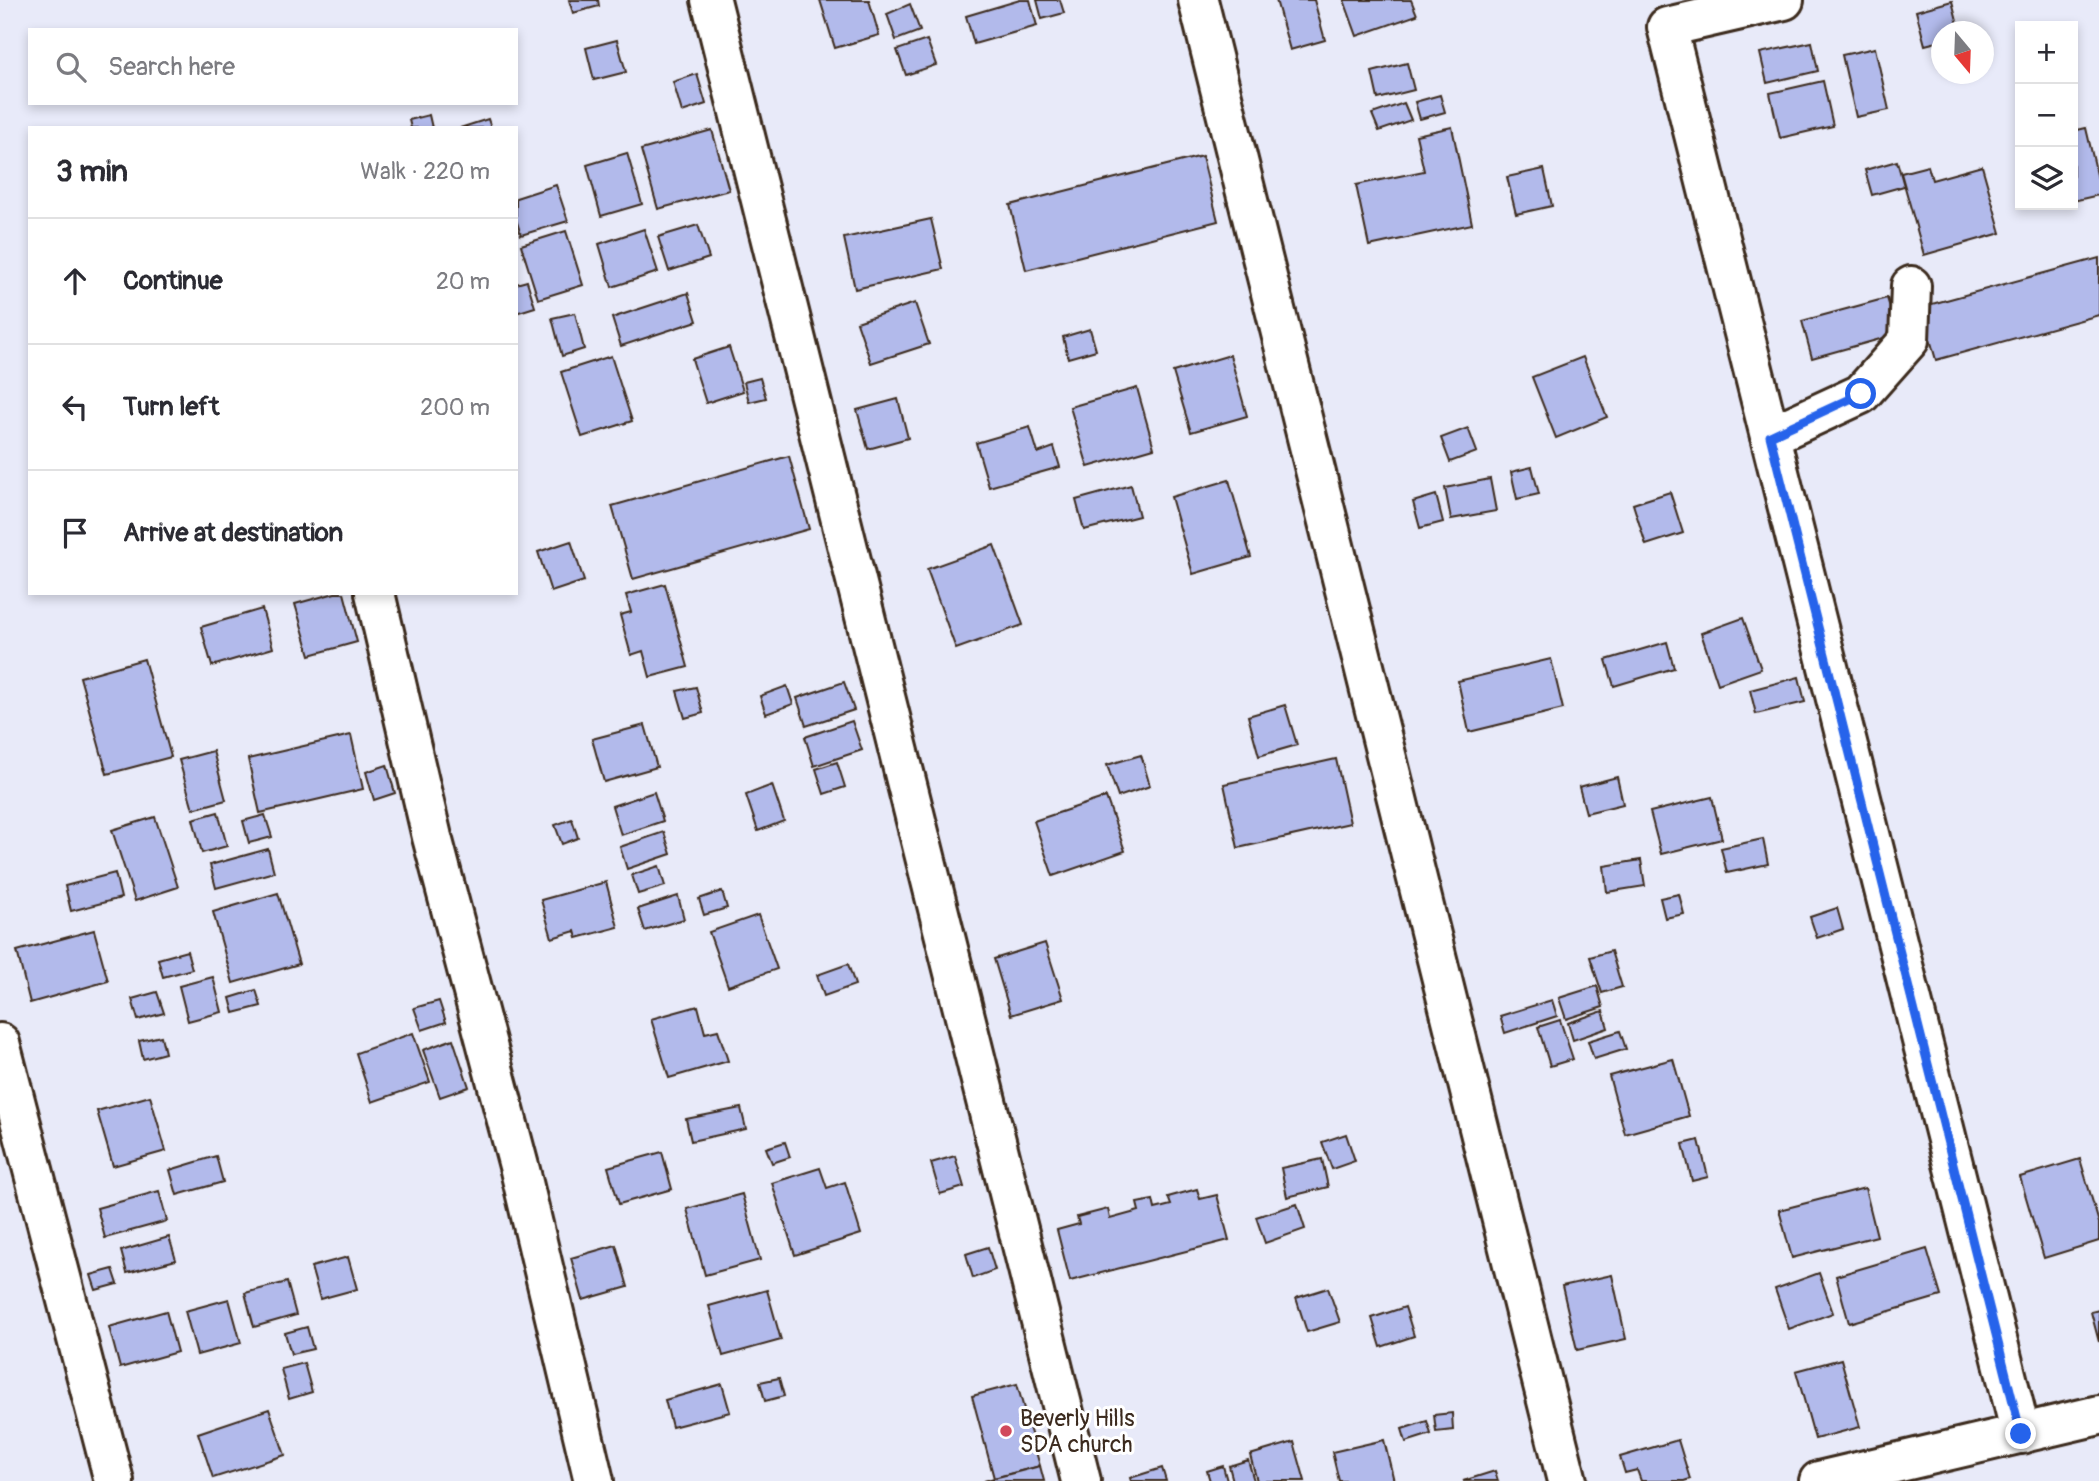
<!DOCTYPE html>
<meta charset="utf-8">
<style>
body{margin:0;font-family:Pangolin,sans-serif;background:#f7f7f7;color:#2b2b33}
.controls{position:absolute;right:21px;top:21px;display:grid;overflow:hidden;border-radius:0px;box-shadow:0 4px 10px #0003}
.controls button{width:63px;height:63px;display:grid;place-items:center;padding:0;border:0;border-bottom:2px solid #e1e1e2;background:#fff;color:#2b2b33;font:35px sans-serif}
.compass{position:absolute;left:1931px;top:21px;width:63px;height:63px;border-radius:50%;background:#fff;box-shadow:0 4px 10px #0003;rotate:161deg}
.stop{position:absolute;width:21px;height:21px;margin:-16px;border:5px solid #2563eb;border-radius:50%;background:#fff}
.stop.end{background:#2563eb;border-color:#fff;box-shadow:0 2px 7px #0008}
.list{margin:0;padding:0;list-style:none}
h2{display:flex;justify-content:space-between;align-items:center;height:91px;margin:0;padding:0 28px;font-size:30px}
h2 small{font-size:23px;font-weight:400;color:#7c7c81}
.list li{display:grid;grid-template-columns:46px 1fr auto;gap:21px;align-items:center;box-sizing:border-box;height:126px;padding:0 28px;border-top:2px solid #e1e1e2}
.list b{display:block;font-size:26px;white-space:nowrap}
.list em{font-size:23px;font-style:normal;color:#7c7c81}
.icon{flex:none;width:38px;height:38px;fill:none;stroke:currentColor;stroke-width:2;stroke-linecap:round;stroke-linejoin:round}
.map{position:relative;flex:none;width:2099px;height:1481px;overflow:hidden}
.search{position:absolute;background:#fff;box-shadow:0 4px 10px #0003;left:28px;top:28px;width:490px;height:77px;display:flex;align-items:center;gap:18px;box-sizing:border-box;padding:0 24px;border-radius:0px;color:#7c7c81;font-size:26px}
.panel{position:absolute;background:#fff;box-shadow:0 4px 10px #0003;left:28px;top:126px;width:490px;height:469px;border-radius:0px}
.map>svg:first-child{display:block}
</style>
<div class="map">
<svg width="2099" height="1481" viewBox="0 0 2099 1481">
<rect width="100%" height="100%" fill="#e8eaf9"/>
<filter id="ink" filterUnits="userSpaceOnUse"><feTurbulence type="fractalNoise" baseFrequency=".0143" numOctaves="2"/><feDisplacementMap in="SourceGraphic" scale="14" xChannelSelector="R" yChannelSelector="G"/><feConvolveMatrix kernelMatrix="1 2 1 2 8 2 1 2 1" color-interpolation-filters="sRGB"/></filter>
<g filter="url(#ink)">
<g fill="#b2baeb" stroke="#3b2a1e" stroke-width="2">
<polygon points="569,0 598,0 599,6 573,13"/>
<polygon points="820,0 869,0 879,35 835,48"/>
<polygon points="1020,0 1030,0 1037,26 974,44 966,16"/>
<polygon points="1037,0 1060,0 1064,13 1042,19"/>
<polygon points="1276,0 1314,0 1325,40 1290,50"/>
<polygon points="1344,0 1411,0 1417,15 1357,36"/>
<polygon points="1952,1 1960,32 1941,32 1941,41 1925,45 1916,11"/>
<polygon points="910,4 920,31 896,40 887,14"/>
<polygon points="617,40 626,72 594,80 586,48"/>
<polygon points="927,40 936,65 906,75 897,50"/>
<polygon points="1812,42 1818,71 1767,83 1760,53"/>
<polygon points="1875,48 1889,110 1856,117 1842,55"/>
<polygon points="1407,63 1414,90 1378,99 1372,72"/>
<polygon points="697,74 706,104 682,112 673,82"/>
<polygon points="1823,81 1833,126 1780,138 1770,93"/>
<polygon points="1440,95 1445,112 1420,119 1415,102"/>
<polygon points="1404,103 1411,120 1379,131 1372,114"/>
<polygon points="429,115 432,128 411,128 409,120"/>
<polygon points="488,119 491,128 460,128"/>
<polygon points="1452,127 1472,224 1369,246 1356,185 1424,171 1416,135"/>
<polygon points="2086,128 2099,183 2099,195 2073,201 2073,131"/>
<polygon points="712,130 729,190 658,209 641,150"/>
<polygon points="627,153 642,204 601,216 587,165"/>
<polygon points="1202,156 1218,221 1026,270 1010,205"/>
<polygon points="1897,161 1904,186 1872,195 1865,170"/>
<polygon points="1928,166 1932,180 1982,166 2001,233 1924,255 1901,173"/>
<polygon points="1544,169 1552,206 1516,214 1507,177"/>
<polygon points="556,185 568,221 521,235 516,219 516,198"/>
<polygon points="931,219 943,269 855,289 844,238"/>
<polygon points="698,225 709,258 669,271 658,237"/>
<polygon points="644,229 658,272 612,287 599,244"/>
<polygon points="566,231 583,285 538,299 521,245"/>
<polygon points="2099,258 2099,315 1936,360 1921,307"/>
<polygon points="527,281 535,307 516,313 516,284"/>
<polygon points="688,293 697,321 621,346 612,318"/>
<polygon points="1887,298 1898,334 1812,358 1802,321"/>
<polygon points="915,303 929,344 871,363 857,322"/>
<polygon points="575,313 584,349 562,356 552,318"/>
<polygon points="1090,329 1096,350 1068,358 1063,337"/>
<polygon points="729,347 743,391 706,403 692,359"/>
<polygon points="1230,355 1247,416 1191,432 1173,372"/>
<polygon points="611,356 632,421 582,437 561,372"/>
<polygon points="1583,357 1607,417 1556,438 1532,377"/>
<polygon points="760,378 766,398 749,402 744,382"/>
<polygon points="1137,388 1154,448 1088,467 1070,407"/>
<polygon points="898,399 908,438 868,449 857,410"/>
<polygon points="1030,427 1038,453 1054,447 1060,467 989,487 976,443"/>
<polygon points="1468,428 1477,452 1450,462 1441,438"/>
<polygon points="789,456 809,529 633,579 612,506"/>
<polygon points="1532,467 1539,494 1517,499 1511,472"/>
<polygon points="1490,479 1496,511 1451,519 1445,488"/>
<polygon points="1229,480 1251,557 1193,574 1171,497"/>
<polygon points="1131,485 1139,516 1084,530 1076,500"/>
<polygon points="1670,492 1683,533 1646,545 1633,504"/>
<polygon points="1436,495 1443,522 1420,528 1413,502"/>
<polygon points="571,541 584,581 551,592 538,552"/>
<polygon points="994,545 1023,625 956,649 927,569"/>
<polygon points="665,584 688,667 650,677 643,651 631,655 620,615 631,612 626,595"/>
<polygon points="335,593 344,593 357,642 310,655 295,604"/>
<polygon points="262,609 273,648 212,666 201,627"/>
<polygon points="1743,618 1761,669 1718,684 1701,633"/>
<polygon points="1667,642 1674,668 1614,686 1606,660"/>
<polygon points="144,659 171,757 107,774 80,677"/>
<polygon points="1551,659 1563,709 1469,732 1458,681"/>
<polygon points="1799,677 1805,702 1756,714 1750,690"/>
<polygon points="844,682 854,710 806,726 797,698"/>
<polygon points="787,686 793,704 766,714 760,696"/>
<polygon points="696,687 703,713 685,718 677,691"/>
<polygon points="1285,705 1297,745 1259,756 1248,716"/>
<polygon points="852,721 862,750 814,766 805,737"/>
<polygon points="645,725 657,767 604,782 592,739"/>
<polygon points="351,735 363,789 260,813 248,759"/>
<polygon points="213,751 226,800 193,809 179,760"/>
<polygon points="1141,755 1150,786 1118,797 1107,765"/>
<polygon points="1336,759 1350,823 1238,848 1224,784"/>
<polygon points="837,762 845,787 824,794 816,769"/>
<polygon points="387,765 395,793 374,800 366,772"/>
<polygon points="1617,777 1623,804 1586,813 1579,787"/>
<polygon points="772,785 784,821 758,831 746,795"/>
<polygon points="654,792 663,821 621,835 612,806"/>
<polygon points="1106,797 1125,851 1053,876 1034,821"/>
<polygon points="1712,797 1722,839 1661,854 1650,812"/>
<polygon points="218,812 227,846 202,853 193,819"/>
<polygon points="265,815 272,837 249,843 243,821"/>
<polygon points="155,817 178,887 135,901 112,830"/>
<polygon points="572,819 578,838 562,844 555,825"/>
<polygon points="664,832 671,854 627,869 620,847"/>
<polygon points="1763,839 1768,864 1727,873 1721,848"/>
<polygon points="268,849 274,872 216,888 210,865"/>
<polygon points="1641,860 1645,886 1607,892 1604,866"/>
<polygon points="659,866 665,886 638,894 632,875"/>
<polygon points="115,873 121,898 71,911 65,886"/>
<polygon points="606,882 618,927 577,938 575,931 552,938 541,900"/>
<polygon points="722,891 727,908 704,915 699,899"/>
<polygon points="278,893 299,964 233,983 213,912"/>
<polygon points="1679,894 1684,914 1665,918 1660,898"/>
<polygon points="678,896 684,919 645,931 638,909"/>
<polygon points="1837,908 1843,929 1817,938 1810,917"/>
<polygon points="758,915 777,969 728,986 709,932"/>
<polygon points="94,930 108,981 30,1003 17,951"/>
<polygon points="1045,943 1063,999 1011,1015 994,959"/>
<polygon points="187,951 192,969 163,977 158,959"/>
<polygon points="1611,951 1622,987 1602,993 1590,957"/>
<polygon points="848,964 855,985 824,996 817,975"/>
<polygon points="213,977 222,1012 188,1021 179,986"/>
<polygon points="1597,986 1603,1007 1566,1019 1559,998"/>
<polygon points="256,990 261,1006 234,1013 230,998"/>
<polygon points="157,992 164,1013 138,1020 132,999"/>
<polygon points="1552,1000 1557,1016 1505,1033 1500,1016"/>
<polygon points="439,1001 446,1022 422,1030 414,1008"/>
<polygon points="698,1006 705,1033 718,1030 728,1061 669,1078 651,1019"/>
<polygon points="1603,1011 1608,1028 1573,1040 1568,1023"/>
<polygon points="1560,1020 1573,1059 1550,1066 1538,1027"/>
<polygon points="1620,1031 1626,1049 1594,1059 1588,1041"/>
<polygon points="413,1033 430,1082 372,1102 356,1053"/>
<polygon points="161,1036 165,1053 143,1059 139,1041"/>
<polygon points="453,1039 469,1087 440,1097 423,1050"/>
<polygon points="1673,1059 1689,1116 1625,1134 1609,1076"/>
<polygon points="150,1096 166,1151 113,1166 97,1111"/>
<polygon points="741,1108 746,1129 691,1141 686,1119"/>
<polygon points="1346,1134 1355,1161 1332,1169 1322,1142"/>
<polygon points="1699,1140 1708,1177 1692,1181 1683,1144"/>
<polygon points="785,1142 790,1157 772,1163 766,1148"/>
<polygon points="662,1152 672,1189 619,1204 608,1167"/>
<polygon points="216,1156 223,1182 177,1195 170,1170"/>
<polygon points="955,1156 964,1187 940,1194 931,1163"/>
<polygon points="1322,1159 1328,1187 1287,1197 1281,1168"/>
<polygon points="2080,1159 2099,1223 2099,1241 2044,1258 2020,1177"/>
<polygon points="820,1168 827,1188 845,1182 861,1234 795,1255 772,1183"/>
<polygon points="1865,1188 1877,1236 1792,1258 1779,1210"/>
<polygon points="1197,1189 1200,1199 1217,1195 1229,1240 1070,1281 1057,1230 1079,1224 1077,1217 1108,1209 1110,1219 1139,1211 1137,1203 1153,1200 1155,1209 1171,1205 1168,1197"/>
<polygon points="159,1191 167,1221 105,1238 97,1208"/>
<polygon points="742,1194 760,1260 705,1275 687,1209"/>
<polygon points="1297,1204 1305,1229 1265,1243 1256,1217"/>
<polygon points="169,1237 176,1260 127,1273 121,1251"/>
<polygon points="616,1245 628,1287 583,1300 571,1258"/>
<polygon points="988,1247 995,1270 973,1278 966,1254"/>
<polygon points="1927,1249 1941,1296 1849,1323 1836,1276"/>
<polygon points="348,1257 357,1289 320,1299 311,1267"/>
<polygon points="113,1269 118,1284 96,1290 91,1275"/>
<polygon points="1819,1273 1833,1313 1789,1329 1775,1289"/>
<polygon points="1612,1275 1626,1339 1577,1350 1562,1286"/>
<polygon points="287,1282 296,1315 254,1327 245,1293"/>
<polygon points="1328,1288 1340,1322 1307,1332 1296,1298"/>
<polygon points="767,1290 781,1340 723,1356 709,1306"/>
<polygon points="229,1299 241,1343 197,1355 185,1311"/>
<polygon points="1405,1307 1414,1336 1381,1347 1372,1318"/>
<polygon points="2099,1310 2099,1342 2091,1312"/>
<polygon points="166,1311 177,1352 120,1368 109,1327"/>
<polygon points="307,1327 313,1349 291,1354 285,1333"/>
<polygon points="1841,1359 1860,1427 1815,1439 1796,1371"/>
<polygon points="304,1363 312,1392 289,1399 281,1369"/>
<polygon points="779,1378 784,1396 765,1401 760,1382"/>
<polygon points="722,1384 730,1412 672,1427 665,1400"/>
<polygon points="1017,1384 1040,1466 994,1478 972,1396"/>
<polygon points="269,1409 285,1455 213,1478 198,1433"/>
<polygon points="1452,1413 1453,1430 1436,1432 1434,1415"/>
<polygon points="1427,1421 1431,1434 1406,1442 1402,1429"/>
<polygon points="1384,1440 1394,1481 1339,1481 1332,1452"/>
<polygon points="1678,1440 1690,1479 1684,1481 1641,1481 1637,1470 1625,1473 1620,1457"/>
<polygon points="1294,1442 1305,1481 1257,1481 1250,1455"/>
<polygon points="1248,1460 1254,1481 1233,1481 1229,1466"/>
<polygon points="1040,1466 1044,1481 984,1481 994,1478"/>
<polygon points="1223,1466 1227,1481 1210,1481 1207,1471"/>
<polygon points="1162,1468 1166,1481 1131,1481 1130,1478"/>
<polygon points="1495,1471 1498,1481 1463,1481"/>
</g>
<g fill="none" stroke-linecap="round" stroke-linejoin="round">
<g stroke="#3b2a1e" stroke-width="44">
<g id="minor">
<polyline points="711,0 1081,1481"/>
<polyline points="1198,0 1567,1481"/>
<polyline points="1784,0 1667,27 2021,1434"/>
<polyline points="1770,436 1861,394 1909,340 1911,286"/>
<polyline points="375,593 432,837 520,1170 594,1481"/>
<polyline points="0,1043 114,1481"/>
<polyline points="1819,1481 2099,1415"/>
</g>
</g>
<use href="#minor" stroke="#fff" stroke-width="38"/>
</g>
</g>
<g fill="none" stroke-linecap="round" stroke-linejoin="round" filter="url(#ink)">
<polyline stroke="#2563eb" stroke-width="9" points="1861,394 1770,436 2021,1434"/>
</g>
<circle fill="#d1495b" stroke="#fff" stroke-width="2.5" cx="1006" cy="1431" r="7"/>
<g text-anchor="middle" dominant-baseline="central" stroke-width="6" stroke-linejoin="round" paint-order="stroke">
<g font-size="23" fill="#3b2a1e" stroke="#fff" text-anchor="start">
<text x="1020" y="1418">Beverly Hills<tspan x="1020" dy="26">SDA church</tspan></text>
</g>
</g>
</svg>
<div class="controls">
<button>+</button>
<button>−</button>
<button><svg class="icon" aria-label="layers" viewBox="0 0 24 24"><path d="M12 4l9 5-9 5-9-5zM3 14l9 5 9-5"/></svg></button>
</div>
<svg class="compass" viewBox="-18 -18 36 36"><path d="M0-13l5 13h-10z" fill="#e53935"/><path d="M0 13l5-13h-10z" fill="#7c7c81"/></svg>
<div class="stop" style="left:1861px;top:394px"></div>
<div class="stop end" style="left:2021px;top:1434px"></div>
<div class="search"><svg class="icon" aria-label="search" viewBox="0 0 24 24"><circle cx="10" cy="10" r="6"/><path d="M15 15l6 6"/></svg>Search here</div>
<section class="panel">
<h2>3 min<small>Walk · 220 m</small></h2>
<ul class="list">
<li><svg class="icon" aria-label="ahead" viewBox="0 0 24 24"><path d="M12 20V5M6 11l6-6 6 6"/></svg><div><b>Continue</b></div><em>20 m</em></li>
<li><svg class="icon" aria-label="left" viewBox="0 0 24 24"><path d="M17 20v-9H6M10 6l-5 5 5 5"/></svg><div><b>Turn left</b></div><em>200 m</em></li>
<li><svg class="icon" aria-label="arrive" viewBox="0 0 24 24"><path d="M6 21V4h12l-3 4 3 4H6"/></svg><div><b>Arrive at destination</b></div></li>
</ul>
</section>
</div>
